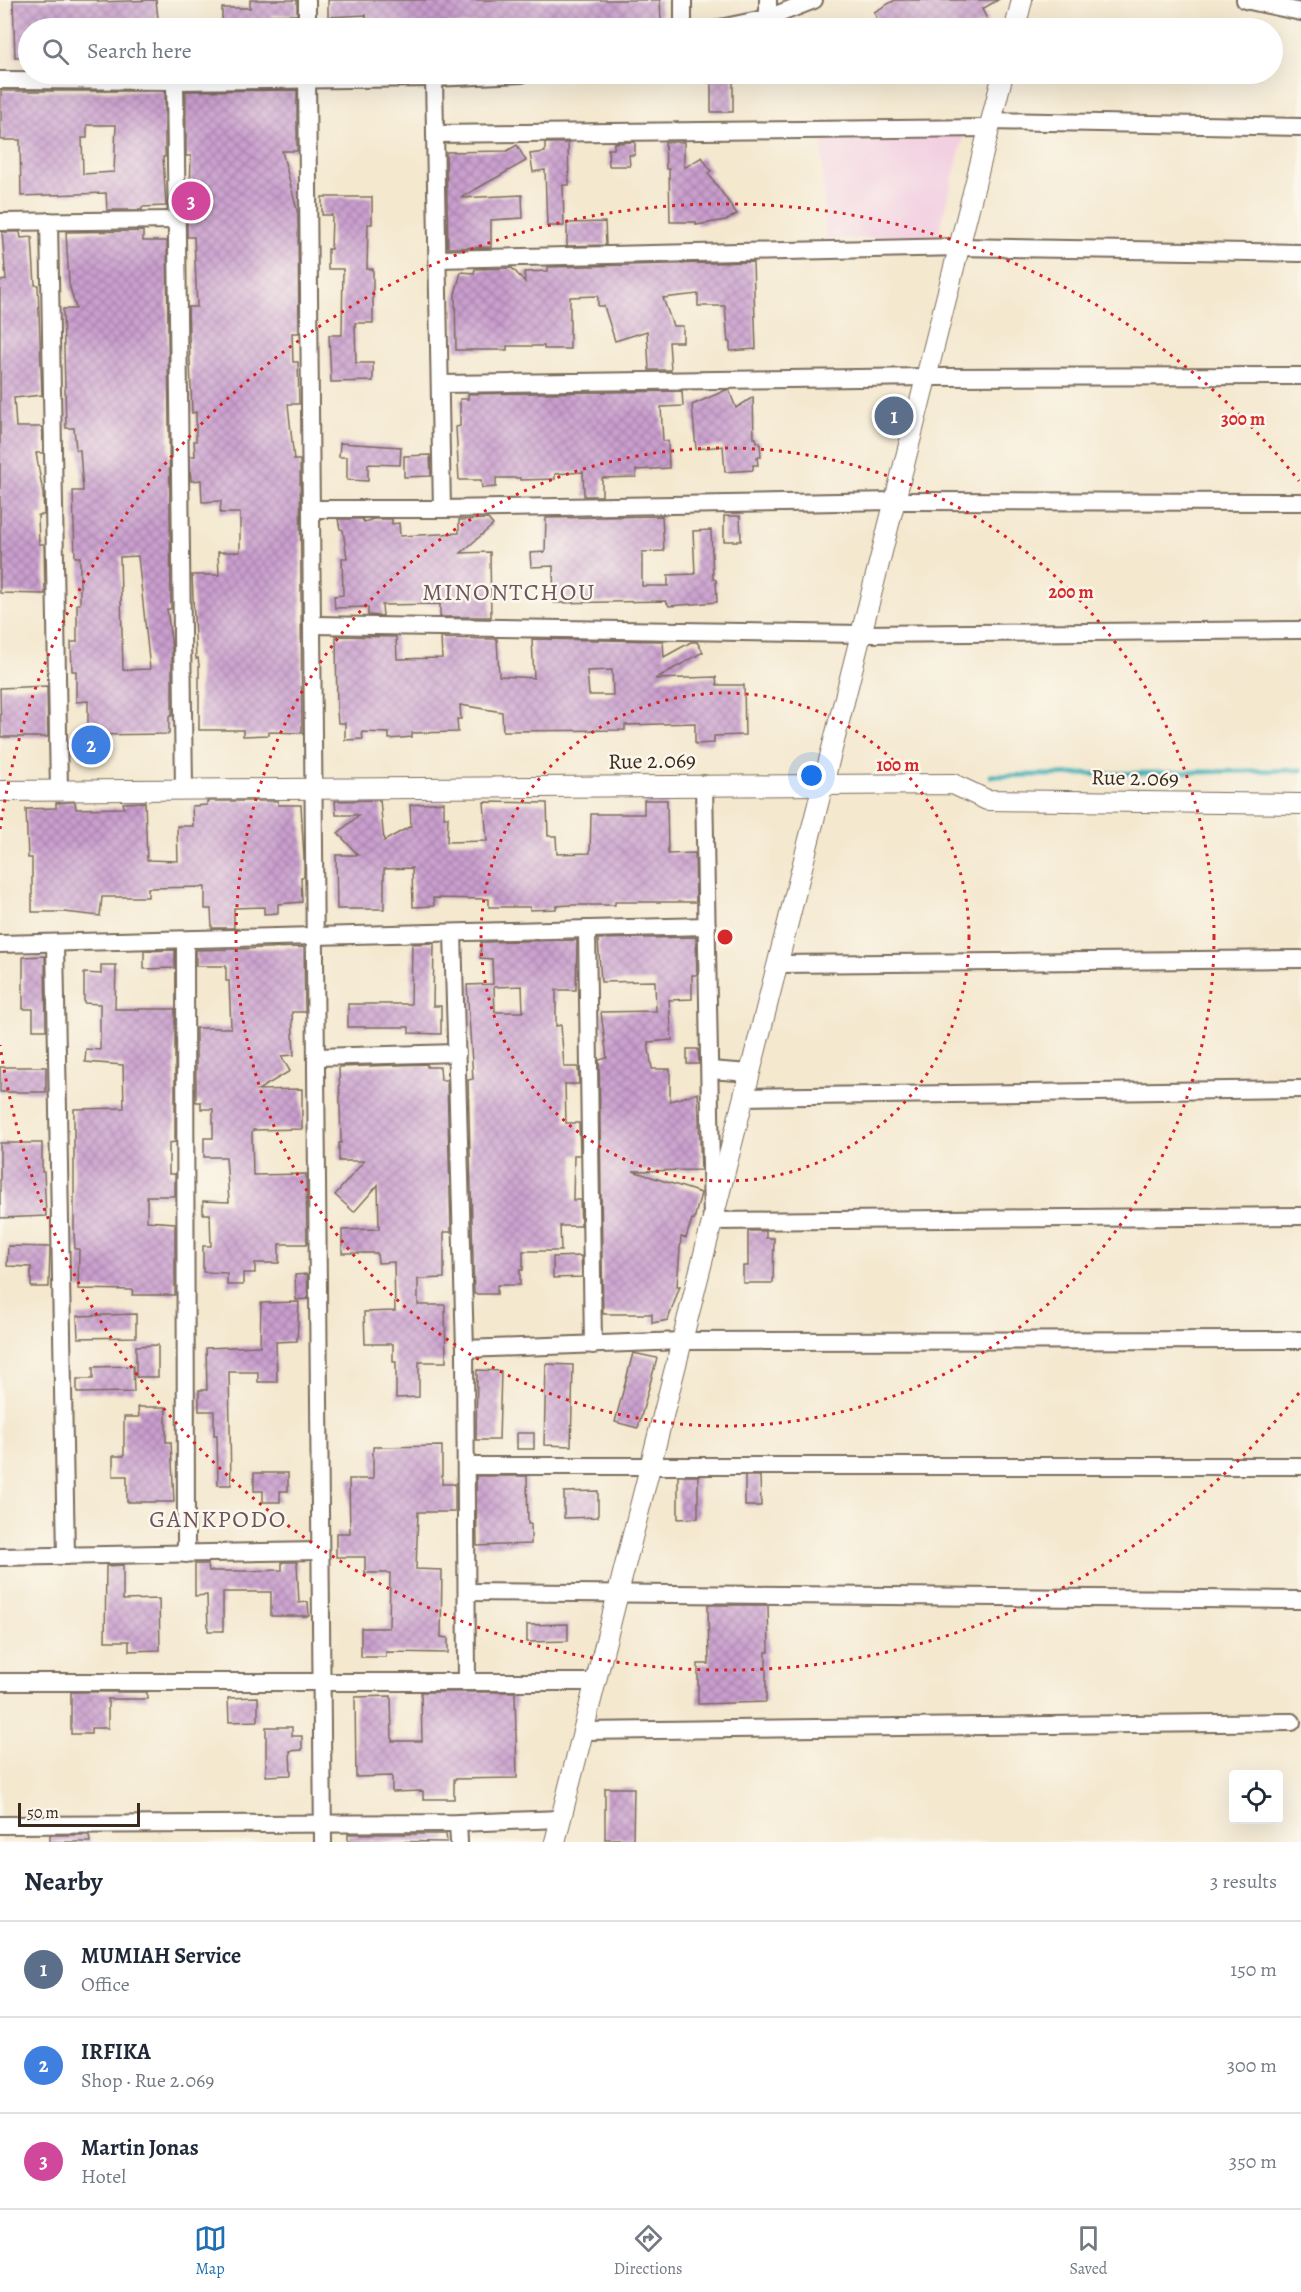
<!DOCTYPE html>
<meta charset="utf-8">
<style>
body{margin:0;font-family:Alegreya,serif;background:#f2f2f3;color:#1f2937}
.controls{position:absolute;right:18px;bottom:18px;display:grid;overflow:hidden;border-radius:6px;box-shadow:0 6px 24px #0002}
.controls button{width:54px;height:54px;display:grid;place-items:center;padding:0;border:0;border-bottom:2px solid #e0e1e3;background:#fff;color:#1f2937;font:30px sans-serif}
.scale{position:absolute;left:18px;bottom:15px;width:122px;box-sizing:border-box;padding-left:6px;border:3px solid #3b2a1e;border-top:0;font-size:16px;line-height:21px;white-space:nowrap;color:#3b2a1e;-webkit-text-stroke:4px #fbf7ec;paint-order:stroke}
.you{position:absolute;left:812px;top:776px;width:21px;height:21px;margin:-15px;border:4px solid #fff;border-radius:50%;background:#1a73e8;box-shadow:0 0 0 9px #1a73e833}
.badge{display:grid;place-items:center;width:39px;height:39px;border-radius:50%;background:#1f6fb2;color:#fff;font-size:20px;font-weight:700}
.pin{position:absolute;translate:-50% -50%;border:3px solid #fff;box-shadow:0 2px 6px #0006}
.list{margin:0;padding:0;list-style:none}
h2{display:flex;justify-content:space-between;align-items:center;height:78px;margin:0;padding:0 24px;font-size:26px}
h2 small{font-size:20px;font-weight:400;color:#747a83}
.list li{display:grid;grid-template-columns:39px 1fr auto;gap:18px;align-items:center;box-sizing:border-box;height:96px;padding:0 24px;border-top:2px solid #e0e1e3}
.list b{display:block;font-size:22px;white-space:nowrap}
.list p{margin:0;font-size:20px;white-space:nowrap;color:#747a83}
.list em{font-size:20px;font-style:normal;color:#747a83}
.icon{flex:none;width:33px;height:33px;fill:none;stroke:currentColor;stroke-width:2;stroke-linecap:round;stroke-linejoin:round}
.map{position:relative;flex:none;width:1301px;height:1842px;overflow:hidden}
.search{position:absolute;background:#fff;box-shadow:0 6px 24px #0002;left:18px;right:18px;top:18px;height:66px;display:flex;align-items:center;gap:15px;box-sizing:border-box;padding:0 21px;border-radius:33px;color:#747a83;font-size:22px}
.sheet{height:366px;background:#fff}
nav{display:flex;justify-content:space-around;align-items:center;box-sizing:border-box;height:84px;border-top:2px solid #e0e1e3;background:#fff;font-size:16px;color:#747a83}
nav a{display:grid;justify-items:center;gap:3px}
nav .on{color:#1f6fb2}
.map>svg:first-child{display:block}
</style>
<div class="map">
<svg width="1301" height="1842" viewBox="0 0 1301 1842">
<defs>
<pattern id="building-cross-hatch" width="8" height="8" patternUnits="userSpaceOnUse" patternTransform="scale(1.5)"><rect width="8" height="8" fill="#ca9fcf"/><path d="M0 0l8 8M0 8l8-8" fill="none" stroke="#a582a7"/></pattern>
</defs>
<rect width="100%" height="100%" fill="#fbf7ec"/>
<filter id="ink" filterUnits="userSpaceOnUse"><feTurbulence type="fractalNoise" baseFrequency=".0167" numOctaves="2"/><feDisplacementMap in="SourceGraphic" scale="12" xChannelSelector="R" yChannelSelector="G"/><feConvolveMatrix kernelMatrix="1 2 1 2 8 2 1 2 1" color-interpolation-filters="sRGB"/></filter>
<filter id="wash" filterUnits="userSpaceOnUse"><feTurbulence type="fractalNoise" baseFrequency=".008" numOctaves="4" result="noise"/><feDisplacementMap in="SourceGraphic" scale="24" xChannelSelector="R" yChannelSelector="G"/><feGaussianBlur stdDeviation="1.35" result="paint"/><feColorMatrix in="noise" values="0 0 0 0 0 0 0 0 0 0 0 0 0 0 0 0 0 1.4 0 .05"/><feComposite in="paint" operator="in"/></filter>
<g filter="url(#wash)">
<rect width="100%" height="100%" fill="#f4e8cf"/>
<polygon fill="#f2cfe1" points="964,134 938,236 825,239 822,137"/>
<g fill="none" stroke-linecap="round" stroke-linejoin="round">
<polyline stroke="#3eafb6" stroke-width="5" points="990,776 1301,770"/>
</g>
<g id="blocks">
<g fill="url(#building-cross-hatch)" fill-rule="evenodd">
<polygon points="13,0 98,0 98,2 156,0 159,28 28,28 28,57 15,57"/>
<polygon points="250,0 297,0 297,15 271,15 272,28 222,28 222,8 250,8"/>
<polygon points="328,0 660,0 661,21 562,27 562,23 494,23 452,25 452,28 366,28 366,15 328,17"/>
<polygon points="895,0 998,0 982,9 988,21 974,28 858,28 877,18 874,12"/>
<rect x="711" y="74" width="22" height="38"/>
<polygon points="297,90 297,151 282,151 298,214 299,333 292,333 293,362 298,362 299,404 288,404 294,460 300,460 302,733 269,732 269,735 243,736 243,730 199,730 199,665 198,658 196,659 192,575 219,575 218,552 240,552 240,513 220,513 221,501 202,502 201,480 191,481 190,456 195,456 194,441 196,441 196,412 192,413 188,307 197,307 194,237 187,237 187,194 190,194 191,156 186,156 186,91"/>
<path d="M1 91H165V157H163L166 206 142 207V210H107L106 193 21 196 20 140H1ZM87 125H116L114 172 83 174 82 138H87Z"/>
<polygon points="635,142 635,155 629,155 630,166 609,166 608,149 614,149 614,143"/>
<polygon points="665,142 684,142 684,168 702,157 711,171 708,173 737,214 726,220 696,225 696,222 670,222 669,169 666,169"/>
<polygon points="545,143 568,143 569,185 563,185 564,226 547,226 545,170 533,172 530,154 545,152"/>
<polygon points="517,145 526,161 460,198 522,195 523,218 491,220 491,247 448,248 446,152 507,151"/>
<polygon points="322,197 372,197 372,224 368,224 367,269 373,269 373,323 355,323 356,363 373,363 373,381 331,382 329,335 342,335 343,269 328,269 328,249 331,249 332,215 322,215"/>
<polygon points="605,222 606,245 567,246 567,223"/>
<path d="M143 231V241H167L171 609H167L172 649V716H169V734L88 735V701L76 702V671H72L71 642H77V604H80V557H75L73 491H83L80 450H76L74 428H66L63 309H76L69 284 66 232ZM138 556 150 669 123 670 120 557Z"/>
<polygon points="2,232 20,232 21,238 32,237 35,285 38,285 42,395 14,398 16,427 42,427 43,453 36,453 43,493 44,515 38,515 39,544 44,544 45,594 0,593 0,281 6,280"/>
<polygon points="753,262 756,349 730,351 730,342 728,342 725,306 698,306 698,294 663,298 673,326 683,326 683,342 669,342 671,370 649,370 647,331 615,341 604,306 598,306 598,296 570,297 570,349 544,349 544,346 507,346 507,350 456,350 455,294 461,272 474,273 475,269 512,268 525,282 524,272 548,271 548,267"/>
<polygon points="726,390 729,390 736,408 753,397 754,438 756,438 757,442 760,442 761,457 757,457 758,465 753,465 753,470 725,472 723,446 696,449 692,405"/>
<polygon points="682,391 683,406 661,407 663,441 668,441 669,468 636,470 636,477 602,478 602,496 584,496 583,472 555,474 555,479 520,480 520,478 496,478 496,487 482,488 481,480 459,480 456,427 460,426 460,399 468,399 468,394"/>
<polygon points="340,443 401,447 400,465 368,464 368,481 347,480 347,457 339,457"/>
<polygon points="430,455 431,476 404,477 404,456"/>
<polygon points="662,516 664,551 642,552 642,586 668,586 668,575 695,574 693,531 711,530 713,579 716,580 717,602 669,606 666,601 554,603 553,566 531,567 530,553 545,552 546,518"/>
<polygon points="724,516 740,516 741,541 724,541"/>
<polygon points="338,519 362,519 364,522 373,519 392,519 392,524 399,523 400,536 459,533 459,520 488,519 493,525 461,553 490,552 491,617 440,617 440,604 382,605 383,616 368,615 368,607 335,608 334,596 343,595 342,558 347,558 343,530 340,529"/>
<path d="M336 636 396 637 397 659 442 658 441 638 497 639 499 676 534 678 532 639 663 641 664 657 691 642H697L703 652 655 679 716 677 717 685H744L745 735 714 736V743L695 744V723L625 725V730L503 731 502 712 460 705 461 719H457L458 732 412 733V737L389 739V733L362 732 363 739 345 740V723H338L337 711ZM612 670 613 695H589L587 671Z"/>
<polygon points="47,686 48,737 1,737 0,688"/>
<polygon points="380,800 384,841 411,826 410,805 444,802 444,817 448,817 447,842 487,841 484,802 547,803 548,836 556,836 557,854 590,853 591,814 644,814 644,800 667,800 668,854 695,853 696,900 695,902 615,902 615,905 570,905 556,906 556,909 530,910 530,907 489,907 489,899 433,898 434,906 413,907 412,868 384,869 384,909 337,909 336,855 358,855 338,833 359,815 336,815 335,801"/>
<polygon points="207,801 278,801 278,805 301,805 304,859 304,877 301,877 302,902 278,904 278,913 264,914 264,907 234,908 234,928 212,928 211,909 205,909 205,887 148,888 148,897 102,897 100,916 64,912 32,912 32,858 28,858 26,809 56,808 56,803 70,802 75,802 76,809 124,808 123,803 145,802 147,860 178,861 177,826 193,826 192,806 207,805"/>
<polygon points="696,937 697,975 692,975 692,999 669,1000 672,1040 648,1042 652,1069 670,1069 670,1101 698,1093 701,1170 633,1171 701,1193 694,1220 692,1219 686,1238 681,1237 677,1286 680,1286 668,1320 652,1323 652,1314 603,1314 599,1060 607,1058 601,1012 656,1011 655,981 601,982 598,939"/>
<path d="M577 940 576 990H556V1026L561 1025 564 1067H578L579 1084H565L566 1123H579L580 1155H574L573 1200H580L581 1226H560L561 1251H523V1270H520V1285H497V1294H474L468 1080 473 1079 467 985 493 984 492 959 480 958 481 942ZM522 986 523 1012H495L494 987Z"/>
<polygon points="434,943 433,1006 441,1006 441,1034 409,1033 409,1027 348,1027 348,1004 411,1004 412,944"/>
<polygon points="304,947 305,1012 292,1012 294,1055 281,1056 290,1071 258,1090 302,1089 302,1129 253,1130 252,1133 253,1175 306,1174 307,1244 279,1244 279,1263 255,1263 255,1273 243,1273 243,1285 227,1285 227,1273 203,1272 203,1246 211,1246 210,1214 203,1214 203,1201 229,1202 226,1157 204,1157 204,1138 213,1138 213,1109 201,1109 201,1102 196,1102 196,1028 231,1028 229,981 226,981 226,966 196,966 196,950"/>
<polygon points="175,950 175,968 144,969 144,951"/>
<polygon points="45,956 46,1030 33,1030 33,1009 23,1009 23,957"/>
<polygon points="101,965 116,965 115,1009 175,1009 175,1142 169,1143 169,1174 175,1174 175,1196 147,1196 147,1221 175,1223 175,1295 132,1295 133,1290 78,1289 79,1249 75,1249 74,1233 74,1109 124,1108 123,1065 85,1062 86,1049 100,1050 100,1004 84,1003 84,973 101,974"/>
<polygon points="687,1049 698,1049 699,1064 687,1064"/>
<polygon points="427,1064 427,1067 440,1067 441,1080 447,1080 451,1232 444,1232 444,1278 418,1279 418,1305 445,1305 446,1362 419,1362 419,1397 396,1398 396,1362 393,1362 393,1344 365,1344 364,1312 395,1311 394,1262 378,1263 377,1253 342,1253 342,1230 379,1229 378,1185 354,1212 335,1195 364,1161 339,1161 339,1143 341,1143 339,1067"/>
<rect x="0" y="1067" width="46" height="25"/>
<polygon points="0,1143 42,1143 42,1172 44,1172 46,1216 0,1218"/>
<polygon points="748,1231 766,1231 766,1238 774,1238 773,1283 743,1283 743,1266 748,1266"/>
<polygon points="8,1246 50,1247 49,1287 31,1287 31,1267 7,1266"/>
<polygon points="581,1256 582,1277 553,1278 553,1257"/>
<polygon points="307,1274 308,1299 296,1300 295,1275"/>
<polygon points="299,1302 297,1341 276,1342 277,1382 258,1382 258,1372 229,1372 231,1485 218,1485 217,1435 214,1435 214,1411 199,1411 199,1390 207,1390 206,1348 260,1346 261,1303"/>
<polygon points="136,1314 136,1337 78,1338 77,1316"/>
<polygon points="158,1345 158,1377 136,1377 136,1346"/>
<polygon points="633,1353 657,1358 638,1428 615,1422"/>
<polygon points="546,1364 573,1365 571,1446 544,1445"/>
<polygon points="133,1366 134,1392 77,1393 77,1379 93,1379 93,1367"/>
<polygon points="477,1370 501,1371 499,1440 476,1440"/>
<polygon points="138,1407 166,1407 166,1442 171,1442 174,1502 127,1502 127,1476 113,1476 113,1456 124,1456 124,1417 139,1417"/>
<rect x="517" y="1433" width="17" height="16"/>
<polygon points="442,1446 442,1484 455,1484 455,1512 418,1512 416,1569 442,1570 441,1637 448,1638 448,1653 386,1652 386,1657 361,1657 361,1628 389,1628 390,1573 365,1573 365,1557 336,1557 336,1533 350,1533 349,1479 373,1479 373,1447"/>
<polygon points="254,1473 288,1473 288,1491 280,1491 280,1502 263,1502 263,1491 254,1491"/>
<polygon points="476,1476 527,1476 528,1524 531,1524 531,1544 477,1546"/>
<polygon points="678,1476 698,1476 698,1518 678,1519"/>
<polygon points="745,1476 760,1476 761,1506 745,1506"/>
<polygon points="598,1491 598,1517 564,1518 564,1492"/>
<polygon points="282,1562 297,1562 299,1603 308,1602 309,1616 271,1616 271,1592 223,1592 223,1631 208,1631 207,1595 195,1596 195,1564 208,1564 209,1571 246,1571 282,1570"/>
<polygon points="123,1565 123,1600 159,1599 160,1650 129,1651 129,1641 105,1641 106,1566"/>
<polygon points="708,1605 768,1605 769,1652 766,1652 766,1702 698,1704 698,1664 709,1664"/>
<polygon points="568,1624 568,1641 527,1642 527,1625"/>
<polygon points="71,1692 147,1692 147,1699 108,1699 108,1728 91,1728 91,1734 71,1734"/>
<polygon points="421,1692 515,1692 517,1778 454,1779 454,1799 423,1799 423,1791 392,1792 392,1776 356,1777 355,1697 391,1696 392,1741 422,1741"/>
<polygon points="258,1697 258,1721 229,1722 228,1698"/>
<polygon points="266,1727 292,1727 292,1736 302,1736 302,1750 290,1751 291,1775 266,1776"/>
<polygon points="605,1788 634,1788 633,1839 605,1839"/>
<polygon points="348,1834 446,1834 447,1842 348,1841"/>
<polygon points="50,1835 89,1835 90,1842 50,1842"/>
</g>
</g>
</g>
<g filter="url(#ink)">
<use href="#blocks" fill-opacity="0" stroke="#7c6c5c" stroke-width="1.5"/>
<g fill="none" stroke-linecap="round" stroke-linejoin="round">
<g stroke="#7c6c5c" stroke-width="20">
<g id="minor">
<polyline points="307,0 307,28"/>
<polyline points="683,0 683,28"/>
<polyline points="768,0 768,18"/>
<polyline points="1245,0 1301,12"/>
<polyline points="720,28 768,18 814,0"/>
<polyline points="307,74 323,1842"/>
<polyline points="434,78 442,509"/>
<polyline points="0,80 175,81 434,78 522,74"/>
<polyline points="175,81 184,789"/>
<polyline points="991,121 1301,127"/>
<polyline points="435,134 989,128"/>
<polyline points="49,221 59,790"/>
<polyline points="0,222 177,220"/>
<polyline points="438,259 959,247 1301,253"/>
<polyline points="440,384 926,377 1301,376"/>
<polyline points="312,509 442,509 895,501 1301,502"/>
<polyline points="313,625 861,634 1301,630"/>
<polyline points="704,784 712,1221 1301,1216"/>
<polyline points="587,929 593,1345"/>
<polyline points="453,933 465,1349 467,1681"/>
<polyline points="185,940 186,1554"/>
<polyline points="55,943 66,1556"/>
<polyline points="0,944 707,926"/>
<polyline points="778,964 1301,959"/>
<polyline points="317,1057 457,1053"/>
<polyline points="710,1070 750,1073"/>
<polyline points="744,1097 1301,1089"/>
<polyline points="465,1349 682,1341 1301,1340"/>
<polyline points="467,1466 1301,1466"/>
<polyline points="0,1557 320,1551"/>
<polyline points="467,1592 1301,1600"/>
<polyline points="0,1682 595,1682"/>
<polyline points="583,1731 1292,1722"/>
<polyline points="458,1823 459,1842"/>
<polyline points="0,1825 458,1823 561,1819"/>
</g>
</g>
<g stroke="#7c6c5c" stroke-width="22">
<g id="tertiary">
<polyline points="1015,28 1022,0"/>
<polyline points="0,791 953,784 987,800 1301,804"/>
<polyline points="555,1842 1003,74"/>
</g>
</g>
<use href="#minor" stroke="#fff" stroke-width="16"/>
<use href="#tertiary" stroke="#fff" stroke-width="20"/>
</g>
</g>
<g fill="none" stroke="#d62828" stroke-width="3" stroke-dasharray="3 6">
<circle cx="725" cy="937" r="244"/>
<circle cx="725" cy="937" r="489"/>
<path d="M1299 1393A733 733 0 0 1 0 1045M0 829A733 733 0 0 1 1299 481"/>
</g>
<g text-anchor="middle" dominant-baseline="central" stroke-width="5" stroke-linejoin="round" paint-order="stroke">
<g font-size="22" fill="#3b2a1e" stroke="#fbf7ec">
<text transform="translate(652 761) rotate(-1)">Rue 2.069</text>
<text transform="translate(1135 778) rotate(1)">Rue 2.069</text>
</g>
<g font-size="24" letter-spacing="1.5" fill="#6d535c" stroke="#fbf7ec">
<text x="509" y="592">MINONTCHOU</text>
<text x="218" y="1519">GANKPODO</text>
</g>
</g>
<circle cx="725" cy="937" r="9" fill="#d62828" stroke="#fbf7ec" stroke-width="3"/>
<g font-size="18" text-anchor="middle" font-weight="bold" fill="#d62828" stroke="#fbf7ec" stroke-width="5" stroke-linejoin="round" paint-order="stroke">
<text x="1243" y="425">300 m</text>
<text x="1071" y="598">200 m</text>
<text x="898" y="771">100 m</text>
</g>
</svg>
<div class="controls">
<button><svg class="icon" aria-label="locate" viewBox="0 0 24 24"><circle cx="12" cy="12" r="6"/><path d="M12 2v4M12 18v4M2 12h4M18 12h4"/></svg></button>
</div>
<div class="scale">50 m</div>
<div class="you"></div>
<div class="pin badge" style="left:894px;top:416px;background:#5c6f8a">1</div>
<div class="pin badge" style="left:91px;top:745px;background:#3f7fe0">2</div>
<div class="pin badge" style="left:191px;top:201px;background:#d1479c">3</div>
<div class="search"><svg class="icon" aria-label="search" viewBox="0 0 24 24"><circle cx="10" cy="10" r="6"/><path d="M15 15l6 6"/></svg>Search here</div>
</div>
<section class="sheet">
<h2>Nearby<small>3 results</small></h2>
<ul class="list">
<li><span class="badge" style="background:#5c6f8a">1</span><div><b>MUMIAH Service</b><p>Office</p></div><em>150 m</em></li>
<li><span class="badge" style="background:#3f7fe0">2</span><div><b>IRFIKA</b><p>Shop · Rue 2.069</p></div><em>300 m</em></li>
<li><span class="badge" style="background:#d1479c">3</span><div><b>Martin Jonas</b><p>Hotel</p></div><em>350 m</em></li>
</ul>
</section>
<nav>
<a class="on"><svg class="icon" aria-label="map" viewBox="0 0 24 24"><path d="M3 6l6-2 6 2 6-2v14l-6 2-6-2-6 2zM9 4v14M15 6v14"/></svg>Map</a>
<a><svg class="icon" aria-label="directions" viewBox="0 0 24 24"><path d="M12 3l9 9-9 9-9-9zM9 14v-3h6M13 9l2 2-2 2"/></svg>Directions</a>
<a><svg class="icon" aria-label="saved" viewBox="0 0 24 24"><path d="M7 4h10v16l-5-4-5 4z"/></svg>Saved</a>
</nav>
